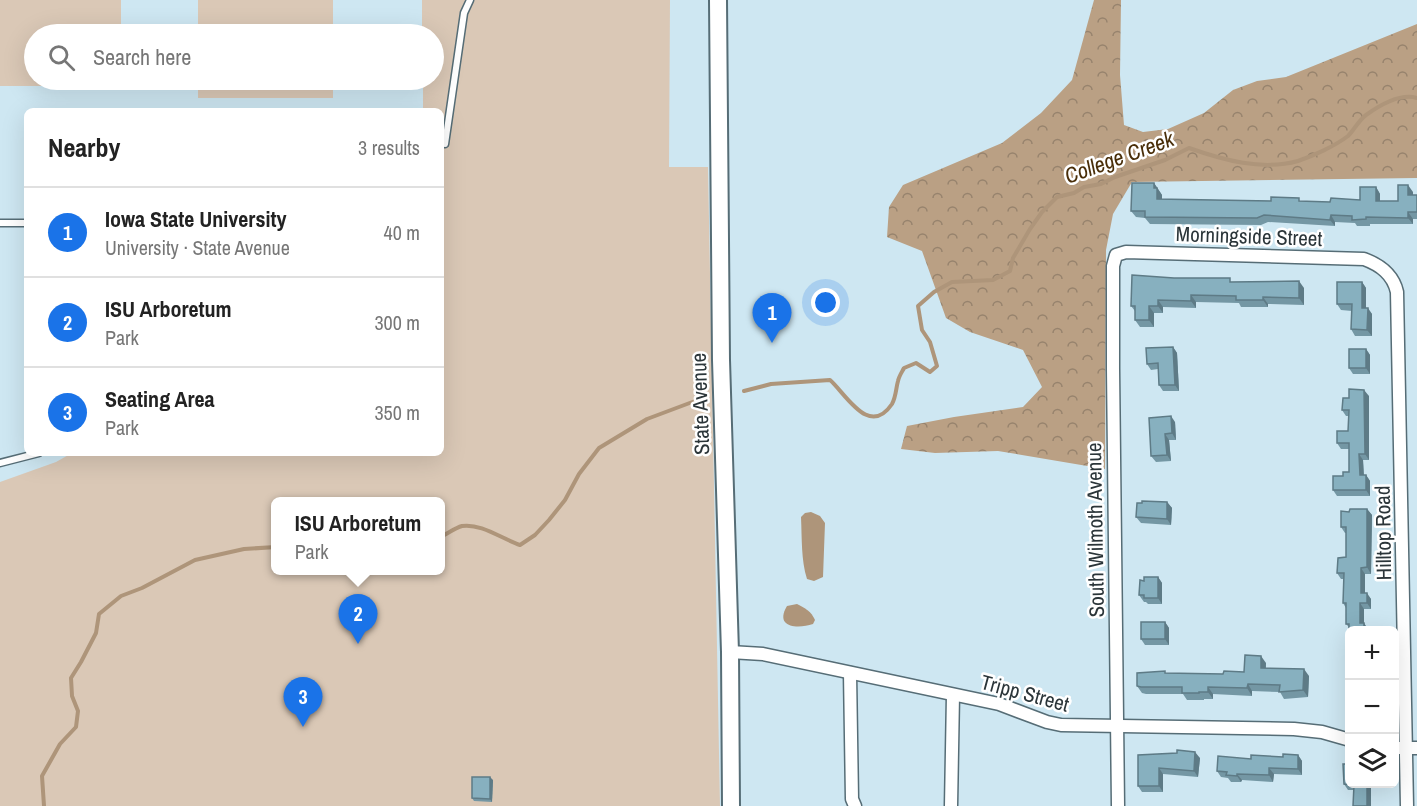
<!DOCTYPE html>
<meta charset="utf-8">
<style>
body{margin:0;font-family:"Archivo Narrow",sans-serif;background:#f2f2f2;color:#222}
.controls{position:absolute;right:18px;bottom:18px;display:grid;overflow:hidden;border-radius:9px;box-shadow:0 6px 24px #0002}
.controls button{width:54px;height:54px;display:grid;place-items:center;padding:0;border:0;border-bottom:2px solid #e0e0e0;background:#fff;color:#222;font:30px sans-serif}
.you{position:absolute;left:826px;top:303px;width:21px;height:21px;margin:-15px;border:4px solid #fff;border-radius:50%;background:#1a73e8;box-shadow:0 0 0 9px #1a73e833}
.badge{display:grid;place-items:center;width:39px;height:39px;border-radius:50%;background:#1a73e8;color:#fff;font-size:20px;font-weight:700}
.pin{position:absolute;translate:-50% -50px;filter:drop-shadow(0 2px 3px #0008)}
.pin::after{content:'';position:absolute;top:32px;width:21px;height:18px;background:inherit;clip-path:polygon(0 0,100% 0,50% 100%)}
.popup{position:absolute;left:271px;top:497px;width:174px;height:78px;box-sizing:border-box;display:grid;place-content:center;border-radius:9px;background:#fff;filter:drop-shadow(0 2px 4px #0005);font-size:20px;white-space:nowrap;color:#767676}
.popup b{font-size:22px;color:#222}
.popup::after{content:'';position:absolute;left:50%;top:100%;margin-left:-12px;border:12px solid transparent;border-top-color:#fff}
.list{margin:0;padding:0;list-style:none}
h2{display:flex;justify-content:space-between;align-items:center;height:78px;margin:0;padding:0 24px;font-size:26px}
h2 small{font-size:20px;font-weight:400;color:#767676}
.list li{display:grid;grid-template-columns:39px 1fr auto;gap:18px;align-items:center;box-sizing:border-box;height:90px;padding:0 24px;border-top:2px solid #e0e0e0}
.list b{display:block;font-size:22px;white-space:nowrap}
.list p{margin:0;font-size:20px;white-space:nowrap;color:#767676}
.list em{font-size:20px;font-style:normal;color:#767676}
.icon{flex:none;width:33px;height:33px;fill:none;stroke:currentColor;stroke-width:2;stroke-linecap:round;stroke-linejoin:round}
.map{position:relative;flex:none;width:1417px;height:806px;overflow:hidden}
.search{position:absolute;background:#fff;box-shadow:0 6px 24px #0002;left:24px;top:24px;width:420px;height:66px;display:flex;align-items:center;gap:15px;box-sizing:border-box;padding:0 21px;border-radius:33px;color:#767676;font-size:22px}
.panel{position:absolute;background:#fff;box-shadow:0 6px 24px #0002;left:24px;top:108px;width:420px;height:348px;border-radius:9px}
.map>svg:first-child{display:block}
</style>
<div class="map">
<svg width="1417" height="806" viewBox="0 0 1417 806">
<defs>
<pattern id="forest-crowns" width="20" height="18" patternUnits="userSpaceOnUse" patternTransform="scale(1.5)"><rect width="20" height="18" fill="#baa084"/><path d="M2 6a3 3 0 1 1 6 0M12 15a3 3 0 1 1 6 0" fill="none" stroke="#97836d"/></pattern>
</defs>
<rect width="100%" height="100%" fill="#cee7f2"/>
<polygon fill="url(#forest-crowns)" points="1094,0 1121,0 1120,75 1124,125 1143,132 1168,129 1204,113 1233,90 1257,81 1286,77 1417,24 1417,178 1132,182 1113,214 1106,250 1105,469 998,451 935,453 901,449 907,426 954,417 1023,407 1042,387 1023,350 970,332 946,318 922,251 887,237 889,207 903,185 1002,143 1041,113 1072,80"/>
<g fill="#dac8b6" fill-rule="evenodd">
<polygon points="0,0 121,0 121,34 34,34 34,80 121,80 121,86 0,86"/>
<rect x="198" y="0" width="135" height="34"/>
<path d="M422 0H670L669 167H708L720 806H0V482L56 462 72 453H441V111H423V80H434V34H422ZM276 502H440V570H276Z"/>
<rect x="198" y="80" width="135" height="18"/>
</g>
<g fill="#ae957a">
<path d="M811 512 820 516 825 523 823 577 814 581 807 579C801 560 802 538 801 517L805 513Z"/>
<path d="M797 604C805 608 811 611 815 620L813 624C798 629 774 628 787 606Z"/>
</g>
<g fill="none" stroke-linecap="round" stroke-linejoin="round">
<g stroke="#ae957a" stroke-width="4">
<path d="M744 391 771 384 830 380C846 394 869 438 892 404 896 397 896 388 898 381 899 376 902 372 904 368L916 363 930 372 937 366 930 342 922 330 918 306 934 292 952 282 993 280 1010 271 1013 258 1030 229 1042 212 1057 197 1074 193 1084 187 1101 184 1115 177 1165 160 1189 148C1223 160 1262 171 1298 161 1313 156 1335 146 1348 136 1354 130 1359 120 1366 115 1380 105 1401 93 1417 98"/>
<path d="M440 537C447 534 455 528 462 526 481 523 502 539 520 545L535 535 549 520 565 500 579 474 599 448 647 419 703 398"/>
<polyline points="44,806 42,776 60,744 76,727 78,711 72,696 71,678 81,662 96,633 99,614 121,596 142,588 195,560 244,549 276,547"/>
</g>
<g stroke="#566d76" stroke-width="9">
<g id="service">
<polyline points="445,144 464,13 470,0"/>
<polyline points="0,223 27,223"/>
<polyline points="0,463 39,453"/>
</g>
</g>
<g stroke="#566d76" stroke-width="15">
<g id="minor">
<polyline points="730,652 763,654 999,704 1047,722 1061,725 1294,729 1322,732 1350,740"/>
<polyline points="850,673 852,799 855,806"/>
<polyline points="1394,748 1417,748"/>
<polyline points="951,806 953,695"/>
<path d="M1118 806 1113 369V266L1116 255 1126 252 1364 259C1380 265 1393 274 1397 292L1407 806"/>
</g>
</g>
<g stroke="#566d76" stroke-width="20">
<polyline id="tertiary" points="718,0 721,360 730,652 731,806"/>
</g>
<use href="#service" stroke="#fff" stroke-width="6"/>
<use href="#minor" stroke="#fff" stroke-width="12"/>
<use href="#tertiary" stroke="#fff" stroke-width="16"/>
</g>
<g fill="#7497a4">
<polygon points="1154,183 1162,195 1162,199 1330,202 1360,200 1376,187 1380,194 1380,201 1398,201 1413,192 1413,195 1417,195 1417,219 1413,219 1413,224 1370,224 1370,226 1357,226 1355,223 1335,222 1335,226 1268,222 1261,225 1150,224 1145,218 1136,217 1131,211"/>
<polygon points="1233,282 1304,288 1304,305 1268,304 1268,307 1241,307 1239,303 1196,302 1196,308 1163,307 1163,313 1154,313 1154,327 1140,327 1135,320 1135,311 1131,306"/>
<polygon points="1362,282 1366,288 1366,308 1372,314 1372,336 1355,336 1351,329 1352,311 1341,310 1337,304"/>
<polygon points="1173,347 1177,353 1179,391 1163,391 1159,385 1158,369 1151,370 1147,364"/>
<polygon points="1366,349 1370,355 1370,374 1353,374 1349,368"/>
<polygon points="1369,396 1369,460 1363,460 1364,475 1366,475 1370,481 1370,496 1337,496 1333,490 1343,476 1349,472 1349,449 1341,449 1337,443 1348,431 1348,416 1346,416 1342,410 1349,398"/>
<polygon points="1149,418 1175,422 1176,440 1169,440 1171,461 1156,462 1151,456"/>
<polygon points="1167,502 1172,508 1171,525 1141,523 1136,517"/>
<polygon points="1367,509 1372,515 1371,574 1365,574 1365,593 1371,599 1371,609 1364,609 1364,623 1368,629 1350,630 1350,680 1348,679 1349,627 1346,624 1346,608 1343,603 1343,579 1341,579 1337,573 1346,557 1346,533 1345,533 1341,527 1349,512"/>
<polygon points="1158,577 1162,583 1162,604 1148,604 1146,602 1144,602 1139,595 1144,581"/>
<polygon points="1165,622 1169,628 1169,645 1145,645 1141,639"/>
<polygon points="1266,663 1266,668 1309,676 1308,697 1284,699 1280,692 1252,691 1252,696 1213,694 1213,699 1204,699 1204,700 1187,700 1183,694 1146,694 1142,693 1137,686 1166,673 1223,674 1244,672"/>
<polygon points="1138,755 1200,758 1198,777 1163,774 1163,792 1142,792 1138,786"/>
<polygon points="1298,755 1302,761 1302,775 1274,774 1273,782 1242,780 1241,782 1231,782 1228,778 1221,777 1217,771 1251,759 1283,757"/>
<polygon points="493,780 492,802 474,801 472,798"/>
<polygon points="1371,783 1371,806 1353,806 1354,790 1348,790 1344,784"/>
</g>
<g fill="#5e7b86">
<polygon points="1154,183 1162,195 1162,206 1157,199 1154,188"/>
<polygon points="1408,185 1413,192 1413,201 1408,195"/>
<polygon points="1376,187 1380,194 1380,207 1376,201"/>
<polygon points="1408,212 1413,219 1413,224 1408,218"/>
<polygon points="1331,215 1335,222 1335,226 1330,220"/>
<polygon points="1299,281 1304,288 1304,305 1299,298"/>
<polygon points="1362,282 1366,288 1366,314 1362,308"/>
<polygon points="1191,295 1196,302 1196,308 1191,301"/>
<polygon points="1263,297 1268,304 1268,307 1263,300"/>
<polygon points="1158,300 1163,307 1163,313 1158,306"/>
<polygon points="1149,306 1154,313 1154,327 1149,320"/>
<polygon points="1368,308 1372,314 1372,336 1367,330"/>
<polygon points="1173,347 1177,353 1179,391 1175,385"/>
<polygon points="1366,349 1370,355 1370,374 1366,368"/>
<polygon points="1364,390 1369,396 1369,460 1365,454"/>
<polygon points="1171,416 1175,422 1176,440 1172,433"/>
<polygon points="1165,434 1169,440 1171,461 1167,455"/>
<polygon points="1359,454 1363,460 1364,481 1360,475"/>
<polygon points="1366,475 1370,481 1370,496 1366,490"/>
<polygon points="1167,502 1172,508 1171,525 1167,519"/>
<polygon points="1367,509 1372,515 1371,574 1367,567"/>
<polygon points="1361,568 1365,574 1365,599 1361,593"/>
<polygon points="1158,577 1162,583 1162,604 1158,598"/>
<polygon points="1367,593 1371,599 1371,609 1367,603"/>
<polygon points="1360,603 1364,609 1364,623 1368,630 1364,630 1360,623"/>
<polygon points="1165,622 1169,628 1169,645 1165,639"/>
<polygon points="1261,656 1266,663 1265,675 1261,668"/>
<polygon points="1304,669 1309,676 1308,697 1303,690"/>
<polygon points="1248,684 1252,691 1252,696 1247,688"/>
<polygon points="1208,687 1213,694 1213,699 1208,692"/>
<polygon points="1195,752 1200,758 1198,777 1194,771"/>
<polygon points="1298,755 1302,761 1302,775 1298,769"/>
<polygon points="1159,768 1163,774 1163,792 1159,786"/>
<polygon points="1269,768 1274,774 1273,782 1269,775"/>
<polygon points="1237,774 1242,780 1241,782 1237,776"/>
<polygon points="490,777 493,780 492,802 490,799"/>
<rect x="1367" y="783" width="4" height="23"/>
</g>
<g fill="#87b0bf" stroke="#5e7b86" stroke-width="1.5">
<polygon points="1132,183 1154,183 1154,188 1157,188 1157,199 1271,201 1271,197 1299,198 1299,201 1330,202 1331,198 1360,200 1360,187 1376,187 1376,201 1398,201 1398,185 1408,185 1408,195 1417,195 1417,212 1408,212 1408,218 1366,217 1366,219 1352,220 1352,216 1331,215 1330,220 1264,215 1257,218 1145,217 1145,211 1131,211"/>
<polygon points="1132,275 1174,278 1230,278 1230,282 1299,281 1299,298 1263,297 1263,300 1236,300 1236,296 1191,295 1191,301 1158,300 1158,306 1149,306 1149,320 1135,320 1135,306 1131,306"/>
<polygon points="1337,282 1362,282 1362,308 1368,308 1367,330 1351,329 1352,304 1337,304"/>
<polygon points="1173,347 1175,385 1159,385 1158,363 1147,364 1146,348"/>
<rect x="1349" y="349" width="17" height="19"/>
<polygon points="1349,389 1364,390 1365,454 1359,454 1360,475 1366,475 1366,490 1333,490 1333,476 1343,476 1343,472 1349,472 1349,443 1337,443 1337,431 1348,431 1349,410 1342,410 1343,398 1349,398"/>
<polygon points="1171,416 1172,433 1165,434 1167,455 1151,456 1149,418"/>
<polygon points="1142,501 1167,502 1167,519 1136,517 1137,503 1142,503"/>
<polygon points="1350,509 1367,509 1367,567 1361,568 1361,593 1367,593 1367,603 1360,603 1360,623 1364,623 1364,630 1350,630 1350,679 1348,679 1349,624 1346,624 1346,603 1343,603 1344,573 1337,573 1338,558 1346,557 1346,527 1341,527 1341,511 1349,512"/>
<polygon points="1144,577 1158,577 1158,598 1144,598 1144,595 1139,595 1140,580 1144,581"/>
<rect x="1141" y="622" width="24" height="17"/>
<polygon points="1245,655 1261,656 1261,668 1304,669 1303,690 1279,692 1280,685 1248,684 1247,688 1208,687 1208,692 1199,692 1199,693 1182,693 1182,687 1141,687 1137,686 1137,673 1165,671 1165,673 1223,674 1224,671 1244,672"/>
<polygon points="1177,750 1195,752 1194,771 1159,768 1159,786 1138,786 1138,755 1177,753"/>
<polygon points="1283,754 1298,755 1298,769 1269,768 1269,775 1237,774 1237,776 1226,775 1227,772 1217,771 1218,756 1251,759 1251,755 1283,757"/>
<polygon points="1343,764 1350,764 1350,783 1367,783 1367,806 1353,806 1354,785 1344,784"/>
<polygon points="472,777 490,777 490,799 472,798"/>
</g>
<g text-anchor="middle" dominant-baseline="central" stroke-width="5" stroke-linejoin="round" paint-order="stroke">
<g font-size="21" fill="#2b3539" stroke="#fff">
<text transform="translate(1249 236) rotate(2)">Morningside Street</text>
<text transform="translate(700 404) rotate(-92)">State Avenue</text>
<text transform="translate(1095 530) rotate(-91)">South Wilmoth Avenue</text>
<text transform="translate(1383 533) rotate(-91)">Hilltop Road</text>
<text transform="translate(1025 693) rotate(15)">Tripp Street</text>
</g>
<g font-size="22" font-style="italic" fill="#492e09" stroke="#fff">
<text transform="translate(1119 157) rotate(-20)">College Creek</text>
</g>
</g>
</svg>
<div class="controls">
<button>+</button>
<button>−</button>
<button><svg class="icon" aria-label="layers" viewBox="0 0 24 24"><path d="M12 4l9 5-9 5-9-5zM3 14l9 5 9-5"/></svg></button>
</div>
<div class="you"></div>
<div class="pin badge" style="left:772px;top:343px">1</div>
<div class="pin badge" style="left:358px;top:644px">2</div>
<div class="popup"><b>ISU Arboretum</b>Park</div>
<div class="pin badge" style="left:303px;top:727px">3</div>
<div class="search"><svg class="icon" aria-label="search" viewBox="0 0 24 24"><circle cx="10" cy="10" r="6"/><path d="M15 15l6 6"/></svg>Search here</div>
<section class="panel">
<h2>Nearby<small>3 results</small></h2>
<ul class="list">
<li><span class="badge">1</span><div><b>Iowa State University</b><p>University · State Avenue</p></div><em>40 m</em></li>
<li><span class="badge">2</span><div><b>ISU Arboretum</b><p>Park</p></div><em>300 m</em></li>
<li><span class="badge">3</span><div><b>Seating Area</b><p>Park</p></div><em>350 m</em></li>
</ul>
</section>
</div>
